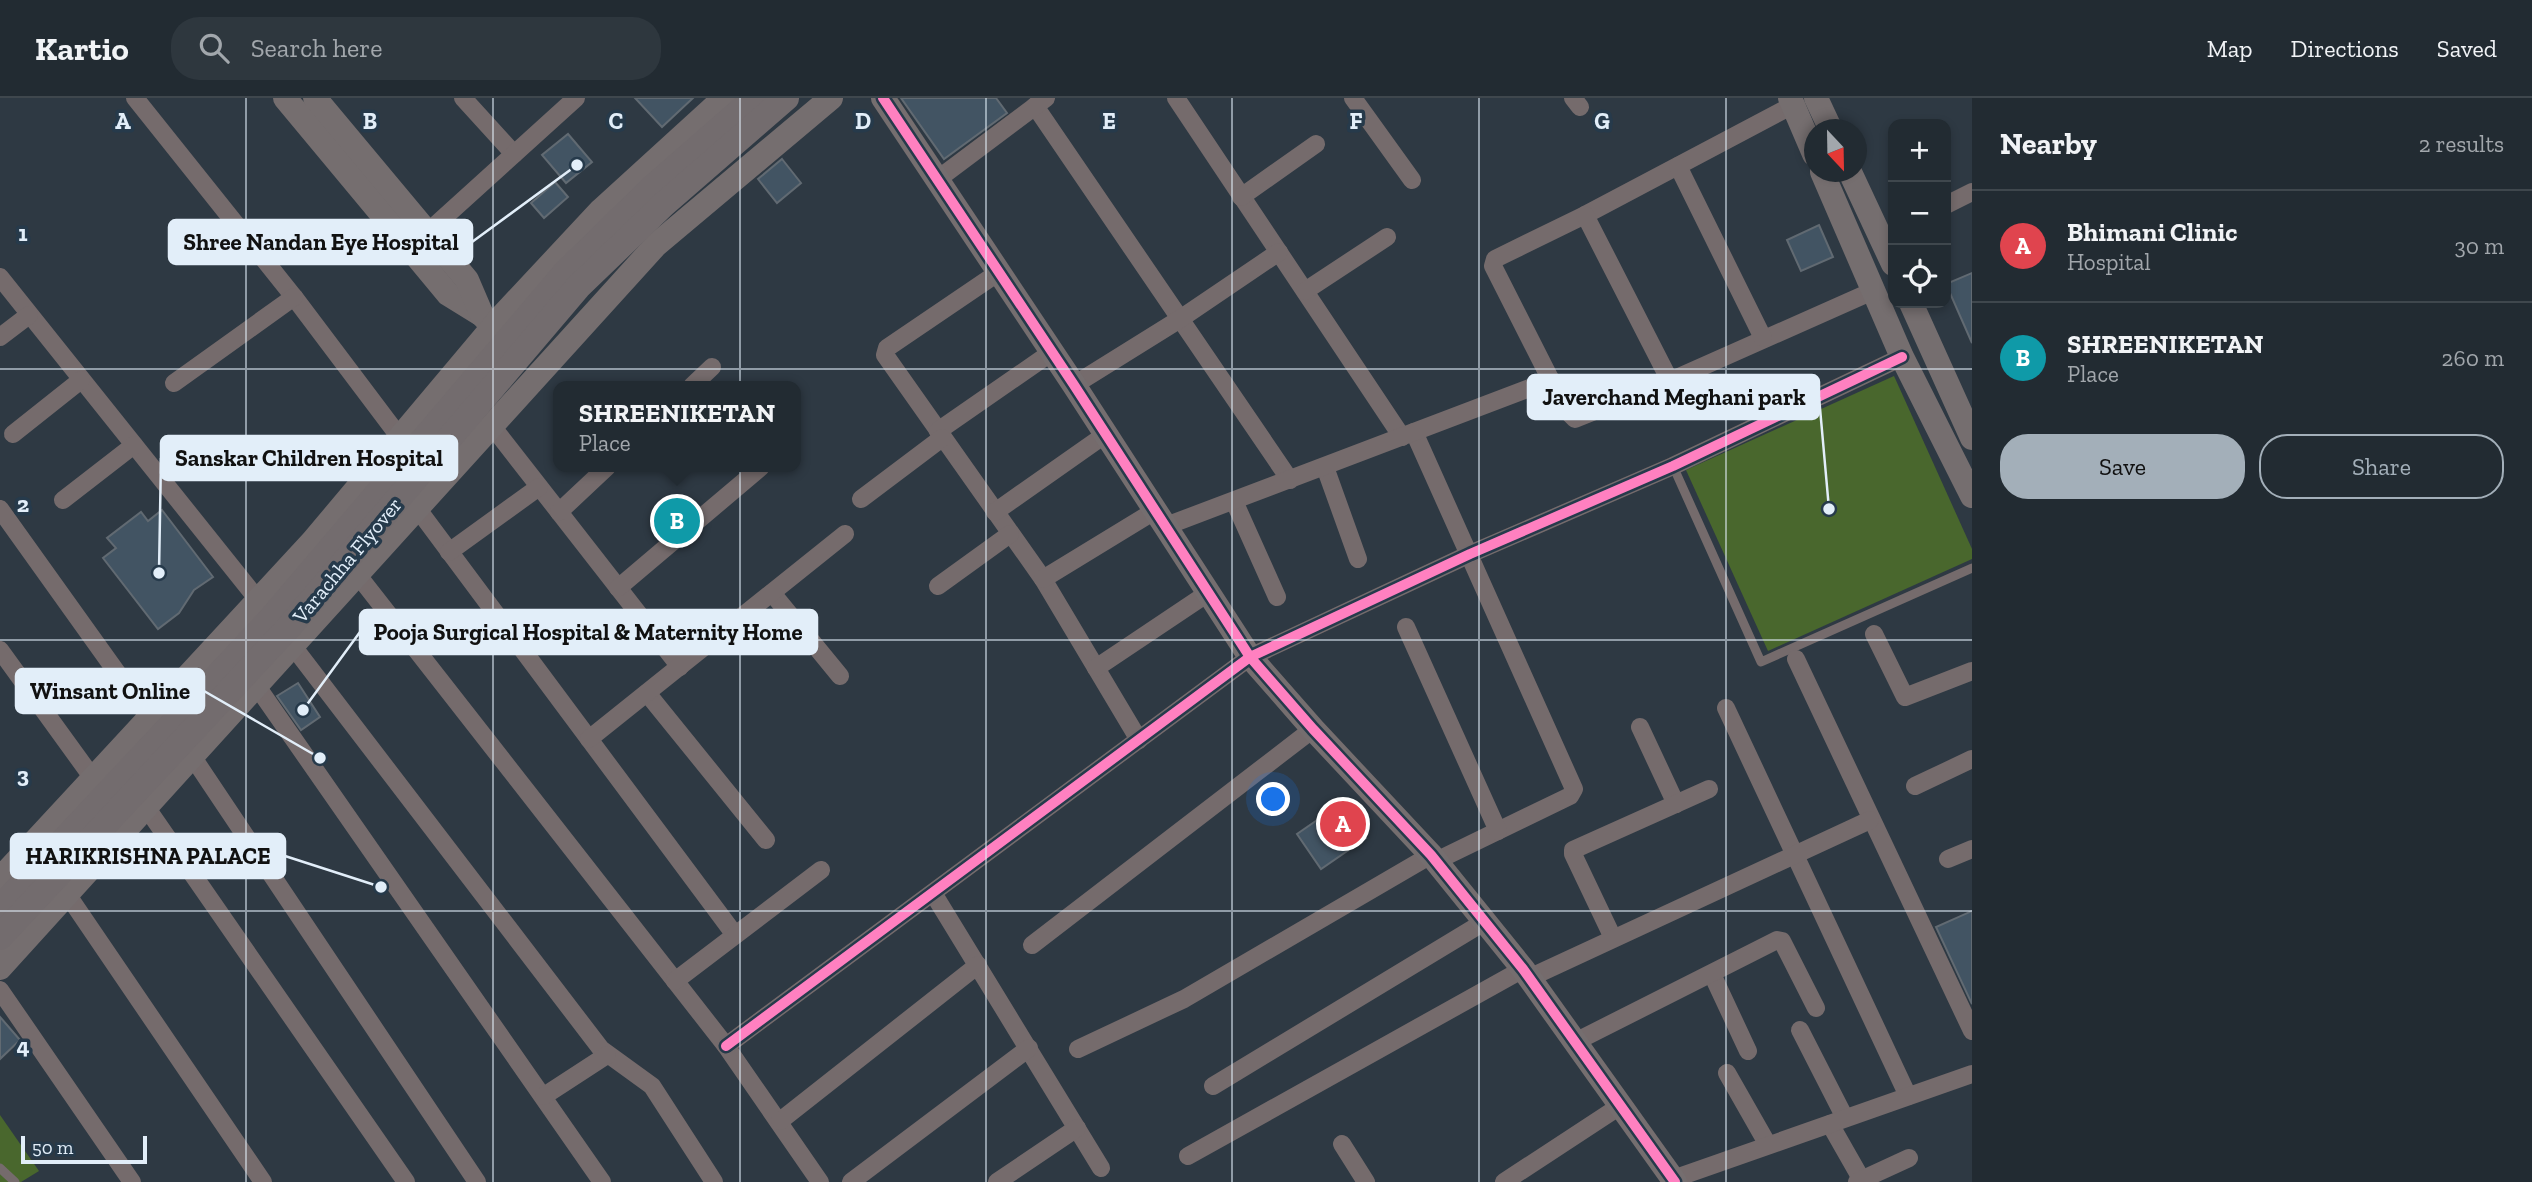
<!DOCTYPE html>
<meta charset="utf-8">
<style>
body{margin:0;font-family:"Zilla Slab",serif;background:#2e373e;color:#f1f3f6}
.controls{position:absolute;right:21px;top:21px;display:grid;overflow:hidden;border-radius:14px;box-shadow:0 4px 10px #0003}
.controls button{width:63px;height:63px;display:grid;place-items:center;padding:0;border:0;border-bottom:2px solid #3f474d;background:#222b32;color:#f1f3f6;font:35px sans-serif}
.compass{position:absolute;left:1804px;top:21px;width:63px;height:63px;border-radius:50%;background:#222b32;box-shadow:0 4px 10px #0003;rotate:158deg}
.scale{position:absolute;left:21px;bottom:18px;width:126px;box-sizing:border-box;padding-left:7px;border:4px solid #e2eef9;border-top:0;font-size:19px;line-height:24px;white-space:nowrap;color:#e2eef9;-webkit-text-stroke:5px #263a4b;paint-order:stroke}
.you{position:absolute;left:1274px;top:702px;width:24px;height:24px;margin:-18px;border:5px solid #fff;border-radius:50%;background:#1a73e8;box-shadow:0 0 0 10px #1a73e833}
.badge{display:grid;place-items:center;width:46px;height:46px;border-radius:50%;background:#a3afb9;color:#fff;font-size:23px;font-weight:700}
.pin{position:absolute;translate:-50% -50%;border:4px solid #fff;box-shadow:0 2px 7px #0006}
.popup{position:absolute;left:553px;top:283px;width:248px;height:91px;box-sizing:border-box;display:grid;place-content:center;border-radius:14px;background:#222b32;filter:drop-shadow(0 2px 5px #0005);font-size:23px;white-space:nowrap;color:#a2a7ac}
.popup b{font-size:26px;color:#f1f3f6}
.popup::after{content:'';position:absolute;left:50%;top:100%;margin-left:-14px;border:14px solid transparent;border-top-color:#222b32}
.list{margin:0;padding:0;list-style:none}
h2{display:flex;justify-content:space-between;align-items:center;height:91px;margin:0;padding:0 28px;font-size:30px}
h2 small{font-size:23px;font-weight:400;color:#a2a7ac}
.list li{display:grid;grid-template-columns:46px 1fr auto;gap:21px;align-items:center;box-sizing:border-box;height:112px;padding:0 28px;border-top:2px solid #3f474d}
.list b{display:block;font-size:26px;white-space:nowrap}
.list p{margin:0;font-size:23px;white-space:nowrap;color:#a2a7ac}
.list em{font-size:23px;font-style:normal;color:#a2a7ac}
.actions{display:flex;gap:14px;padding:21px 28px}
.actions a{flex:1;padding:16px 0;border:2px solid #a3afb9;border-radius:28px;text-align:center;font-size:24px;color:#a3afb9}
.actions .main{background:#a3afb9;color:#111}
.icon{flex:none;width:38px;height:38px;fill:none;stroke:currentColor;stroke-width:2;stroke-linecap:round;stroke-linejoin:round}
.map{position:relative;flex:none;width:1972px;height:1084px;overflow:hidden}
header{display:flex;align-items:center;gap:42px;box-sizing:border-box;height:98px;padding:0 35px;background:#222b32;border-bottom:2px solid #3f474d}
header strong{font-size:33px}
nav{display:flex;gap:38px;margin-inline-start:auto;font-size:24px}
.search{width:490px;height:63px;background:#2e373e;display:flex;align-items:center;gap:18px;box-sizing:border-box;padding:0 24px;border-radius:28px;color:#a2a7ac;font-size:26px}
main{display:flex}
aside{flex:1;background:#222b32}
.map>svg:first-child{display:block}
</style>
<header>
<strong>Kartio</strong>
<div class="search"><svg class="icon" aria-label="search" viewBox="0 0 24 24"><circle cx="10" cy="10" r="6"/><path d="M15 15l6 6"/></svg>Search here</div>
<nav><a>Map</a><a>Directions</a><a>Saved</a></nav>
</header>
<main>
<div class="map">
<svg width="1972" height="1084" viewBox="0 0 1972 1084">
<rect width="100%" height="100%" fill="#2e3943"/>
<g fill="#49672d">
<polygon points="1894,278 1972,451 1972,461 1768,553 1686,372"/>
<polygon points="0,1017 39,1073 21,1084 0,1084"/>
</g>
<g fill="#425463" stroke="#616a72" stroke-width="2">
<polygon points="635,0 693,0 662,29"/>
<polygon points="901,0 996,0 1007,15 944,61"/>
<polygon points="568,36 592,64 566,85 542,57"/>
<polygon points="782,61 801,85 777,105 758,81"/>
<polygon points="555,84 568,99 544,120 531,105"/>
<polygon points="1819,127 1833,159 1801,173 1787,142"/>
<polygon points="1972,175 1972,245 1946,186"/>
<polygon points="162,412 213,479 194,492 179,515 158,531 103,460 116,450 107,440 141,414 148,423"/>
<polygon points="298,585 320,619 301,632 277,598"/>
<polygon points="1342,705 1366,740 1321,771 1297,736"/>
<polygon points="1972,813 1972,906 1936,829"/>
<polygon points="0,919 20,942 0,961"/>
</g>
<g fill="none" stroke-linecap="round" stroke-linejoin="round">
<g stroke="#756b6c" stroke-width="9">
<polyline points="1673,368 1761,564 1972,470"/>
<polyline points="0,1070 15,1084"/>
</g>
<g stroke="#756b6c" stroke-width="18">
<polyline points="135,0 294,199 401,341"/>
<polyline points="463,0 514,56"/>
<polyline points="1176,0 1402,339"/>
<polyline points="1353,0 1412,82"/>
<polyline points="1573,0 1580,9"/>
<polyline points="1793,7 1585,117 1495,161 1493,168 1566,312 1575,321 1670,283 1875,192"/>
<polyline points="1035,8 1290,382"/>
<polyline points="1678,68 1763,240"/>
<polyline points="938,81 1046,0"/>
<polyline points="1241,99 1316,46"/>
<polyline points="1946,107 1972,94"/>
<polyline points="1585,117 1670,283"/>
<polyline points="428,134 576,0"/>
<polyline points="999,174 887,250 885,257 1043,481 1139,642"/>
<polyline points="0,179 258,502"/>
<polyline points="1305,193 1387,139"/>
<polyline points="0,239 29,217"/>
<polyline points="174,285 294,199"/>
<polyline points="1074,287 1180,221 1279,154"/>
<polyline points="692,288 712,269"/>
<polyline points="492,328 680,569"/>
<polyline points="938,333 1052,254"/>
<polyline points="1414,334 1574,691 1570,698 1436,763"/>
<polyline points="13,336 81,282"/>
<polyline points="1325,369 1358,461"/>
<polyline points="861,401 942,340"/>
<polyline points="63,402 134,347"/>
<polyline points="1234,403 1277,499"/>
<polyline points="417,410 735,837"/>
<polyline points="0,411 148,618 157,626"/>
<polyline points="559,414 607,369"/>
<polyline points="995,414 1106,336"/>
<polyline points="1166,428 1551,282"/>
<polyline points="449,454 539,389"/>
<polyline points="357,476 726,948 820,1084"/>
<polyline points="1043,481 1156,412"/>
<polyline points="938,488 1010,436"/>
<polyline points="618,490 761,369"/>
<polyline points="772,495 840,578"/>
<polyline points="1406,529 1498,733"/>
<polyline points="1874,536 1905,599 1972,573"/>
<polyline points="292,547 601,951 652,988 714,1084"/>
<polyline points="0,552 92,679"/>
<polyline points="1796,561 1972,933"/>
<polyline points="1096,570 1208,495"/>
<polyline points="256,587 602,1084"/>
<polyline points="647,595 766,742"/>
<polyline points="1726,610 1908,998"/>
<polyline points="1640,629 1676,706"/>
<polyline points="589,641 845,436"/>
<polyline points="185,652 192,658 477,1084"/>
<polyline points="1915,688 1972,661"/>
<polyline points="146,709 406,1084"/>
<polyline points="1948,761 1972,751"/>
<polyline points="933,795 1101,1070"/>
<polyline points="67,796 263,1084"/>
<polyline points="1613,840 1573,756 1573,752 1709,691"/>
<polyline points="1032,847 1313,631"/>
<polyline points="1712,876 1748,953"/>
<polyline points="1529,880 1870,722"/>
<polyline points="675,883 821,772"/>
<polyline points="0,892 132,1084"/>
<polyline points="1800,932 1845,1020"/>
<polyline points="1575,944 1777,842 1782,843 1816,910"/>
<polyline points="726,948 1250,559 1470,456 1673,368 1902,259"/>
<polyline points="1078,951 1184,901 1431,757"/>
<polyline points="1727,975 1768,1047"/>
<polyline points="1213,988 1484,824"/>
<polyline points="544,998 607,957"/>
<polyline points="780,1023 978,867"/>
<polyline points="1830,1026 1863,1084"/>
<polyline points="1342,1046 1366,1084"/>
<polyline points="1188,1058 1523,871"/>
<polyline points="1673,1081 1972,976"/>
<polyline points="851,1084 1029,950"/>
<polyline points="997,1084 1077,1030"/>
<polyline points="1504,1084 1620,1008"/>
<polyline points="1857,1084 1909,1060"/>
</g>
<g stroke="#756e6f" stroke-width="24">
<polyline points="285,0 448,196 482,217 502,239"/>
<polyline points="315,0 467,182 482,217"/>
<polyline points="883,0 1074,287 1250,559 1313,631 1431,757 1523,871 1675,1084"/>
<polyline points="1790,0 1814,56"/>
<polyline points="1816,0 1831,32"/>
<polyline points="1822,74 1902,259 1972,398"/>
<polyline points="1850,74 1893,166"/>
<polyline points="1911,205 1972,340"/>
<polyline points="0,781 312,444 502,218 601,112 724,0"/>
<polyline points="0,870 656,147 831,0"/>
</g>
<g stroke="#736c6e" stroke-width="26">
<polyline points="0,810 269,523 565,175 653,89 755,0"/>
<polyline points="0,839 289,529 578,189 664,106 786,0"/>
</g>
<g stroke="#263a4b" stroke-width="15">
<g id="cycleway">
<polyline points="883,0 1074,287 1250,559 1313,631 1431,757 1523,871 1675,1084"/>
<polyline points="726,948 1250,559 1470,456 1673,368 1902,259"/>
</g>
</g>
<use href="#cycleway" stroke="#ff80c0" stroke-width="10"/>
</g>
<path fill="none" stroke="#e2eef9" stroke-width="2" stroke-opacity="0.55" d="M246 0V1084M493 0V1084M740 0V1084M986 0V1084M1232 0V1084M1479 0V1084M1726 0V1084M0 271H1972M0 542H1972M0 813H1972"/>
<g text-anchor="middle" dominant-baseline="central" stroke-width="7" stroke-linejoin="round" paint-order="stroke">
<g font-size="21" fill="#e2eef9" stroke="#263a4b">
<text transform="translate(347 462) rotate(-50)">Varachha Flyover</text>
</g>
</g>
<g font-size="23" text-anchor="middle" font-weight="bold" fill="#e2eef9" stroke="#263a4b" stroke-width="7" stroke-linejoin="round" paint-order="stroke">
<text x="123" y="31">A</text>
<text x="370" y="31">B</text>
<text x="616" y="31">C</text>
<text x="863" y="31">D</text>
<text x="1109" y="31">E</text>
<text x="1356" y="31">F</text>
<text x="1602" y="31">G</text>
<text x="23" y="143">1</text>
<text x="23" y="414">2</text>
<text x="23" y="685">3</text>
<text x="23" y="956">4</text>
</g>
<path fill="none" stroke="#e2eef9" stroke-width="2.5" d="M577 67L472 144M1829 411L1819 299M159 475L161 360M303 612L360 534M320 660L204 593M381 789L285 758"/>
<g fill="#e2eef9" stroke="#263a4b" stroke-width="2.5">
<circle cx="577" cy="67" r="7"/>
<circle cx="1829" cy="411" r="7"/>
<circle cx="159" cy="475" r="7"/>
<circle cx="303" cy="612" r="7"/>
<circle cx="320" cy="660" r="7"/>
<circle cx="381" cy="789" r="7"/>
</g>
<g fill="#e2eef9" stroke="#e2eef9" stroke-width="2.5">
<rect x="169" y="122" width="303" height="44" rx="7"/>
<rect x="1528" y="277" width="291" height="44" rx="7"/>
<rect x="161" y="338" width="296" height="44" rx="7"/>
<rect x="360" y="512" width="457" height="44" rx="7"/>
<rect x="16" y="571" width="188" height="44" rx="7"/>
<rect x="11" y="736" width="274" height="44" rx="7"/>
</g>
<g font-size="23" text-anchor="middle" font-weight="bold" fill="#111">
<text x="321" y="152">Shree Nandan Eye Hospital</text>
<text x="1674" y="307">Javerchand Meghani park</text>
<text x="309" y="368">Sanskar Children Hospital</text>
<text x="588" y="542">Pooja Surgical Hospital &amp; Maternity Home</text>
<text x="110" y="601">Winsant Online</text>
<text x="148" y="766">HARIKRISHNA PALACE</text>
</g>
</svg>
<div class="controls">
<button>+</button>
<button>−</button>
<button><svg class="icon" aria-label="locate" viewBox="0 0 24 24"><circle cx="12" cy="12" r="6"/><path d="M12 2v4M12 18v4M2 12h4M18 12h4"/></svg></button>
</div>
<svg class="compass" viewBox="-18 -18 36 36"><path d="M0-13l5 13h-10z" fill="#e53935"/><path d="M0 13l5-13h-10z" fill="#a2a7ac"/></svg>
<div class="scale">50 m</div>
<div class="you"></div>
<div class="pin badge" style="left:1343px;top:726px;background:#e0444e">A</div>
<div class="pin badge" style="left:677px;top:423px;background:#0f9aa8">B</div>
<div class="popup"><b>SHREENIKETAN</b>Place</div>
</div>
<aside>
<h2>Nearby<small>2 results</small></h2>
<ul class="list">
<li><span class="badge" style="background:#e0444e">A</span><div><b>Bhimani Clinic</b><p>Hospital</p></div><em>30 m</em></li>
<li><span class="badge" style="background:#0f9aa8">B</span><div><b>SHREENIKETAN</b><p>Place</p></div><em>260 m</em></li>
</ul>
<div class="actions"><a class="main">Save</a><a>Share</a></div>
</aside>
</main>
